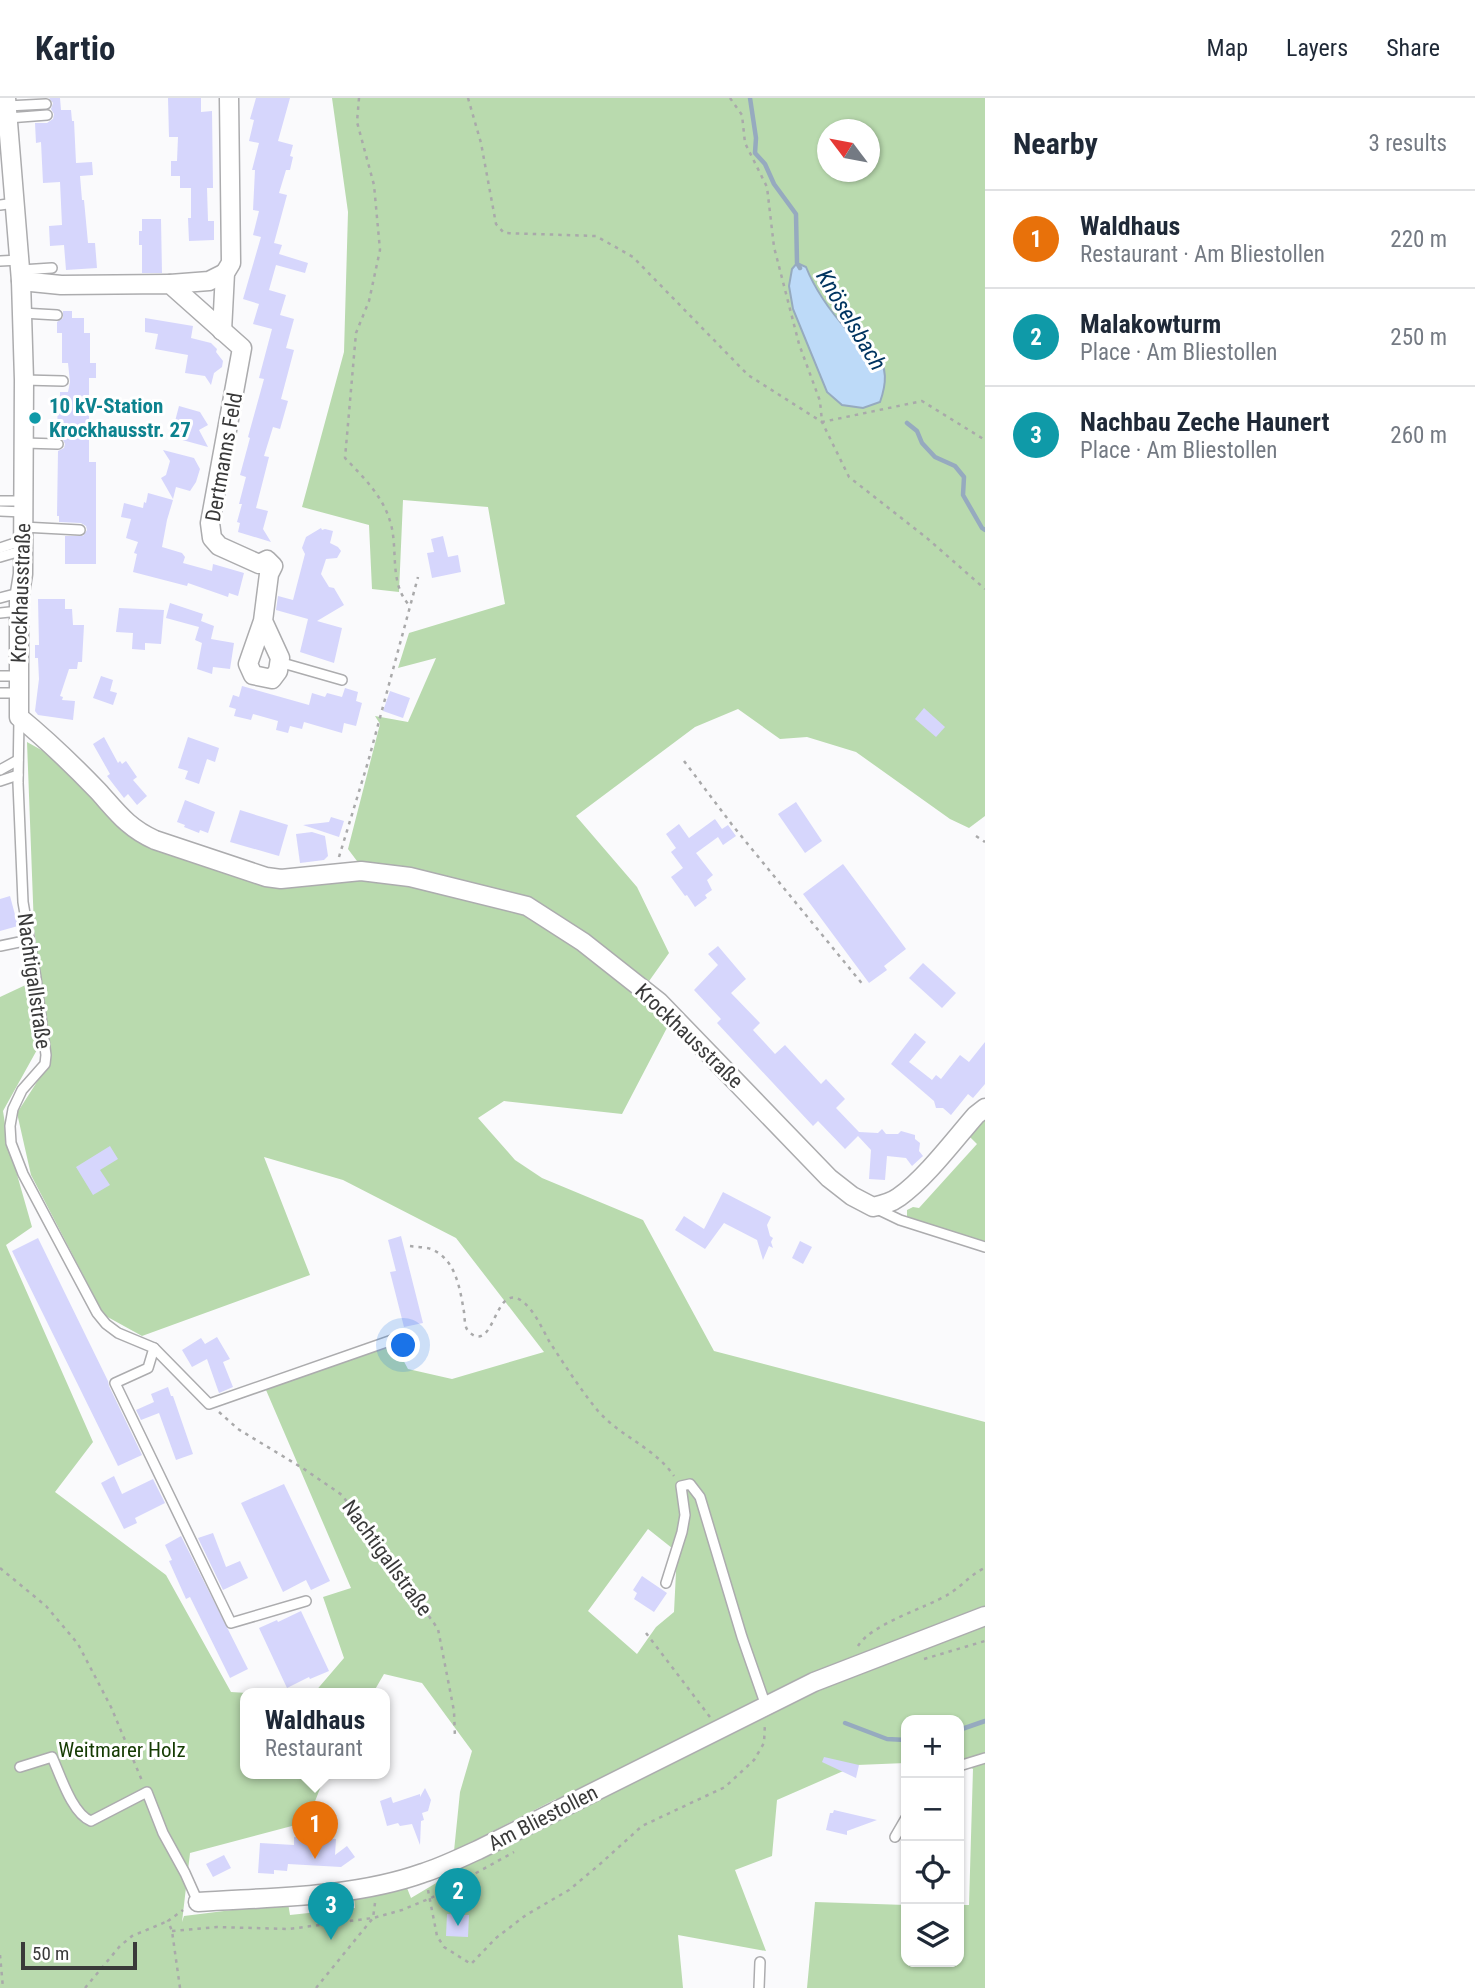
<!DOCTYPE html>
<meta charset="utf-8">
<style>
body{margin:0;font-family:"Roboto Condensed",sans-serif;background:#f6f6f7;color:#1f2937}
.controls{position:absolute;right:21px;bottom:21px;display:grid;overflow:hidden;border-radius:14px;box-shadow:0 2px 5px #0004}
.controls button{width:63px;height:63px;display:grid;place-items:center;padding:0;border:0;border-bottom:2px solid #e0e1e3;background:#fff;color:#1f2937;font:35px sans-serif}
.compass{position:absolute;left:817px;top:21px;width:63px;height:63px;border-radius:50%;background:#fff;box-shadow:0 2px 5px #0004;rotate:302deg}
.scale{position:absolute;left:21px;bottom:18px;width:116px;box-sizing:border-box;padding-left:7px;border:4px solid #3a3a3a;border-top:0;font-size:19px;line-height:24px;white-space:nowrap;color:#3a3a3a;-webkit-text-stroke:5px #fff;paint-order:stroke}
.you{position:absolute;left:404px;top:1248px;width:24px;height:24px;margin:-18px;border:5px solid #fff;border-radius:50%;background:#1a73e8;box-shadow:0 0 0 10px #1a73e833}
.badge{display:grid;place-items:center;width:46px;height:46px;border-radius:50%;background:#0279a1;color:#fff;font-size:23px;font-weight:700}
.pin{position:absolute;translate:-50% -58px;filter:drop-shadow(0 2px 4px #0008)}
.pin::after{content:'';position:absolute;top:37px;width:24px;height:21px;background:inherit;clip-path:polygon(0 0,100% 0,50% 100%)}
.popup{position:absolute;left:240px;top:1590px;width:150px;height:91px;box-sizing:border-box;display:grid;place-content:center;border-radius:14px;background:#fff;filter:drop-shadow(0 2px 5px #0005);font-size:23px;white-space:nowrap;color:#747a83}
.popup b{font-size:26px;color:#1f2937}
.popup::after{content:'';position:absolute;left:50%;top:100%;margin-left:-14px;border:14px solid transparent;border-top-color:#fff}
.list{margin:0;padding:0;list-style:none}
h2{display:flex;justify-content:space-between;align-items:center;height:91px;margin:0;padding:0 28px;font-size:30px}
h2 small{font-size:23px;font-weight:400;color:#747a83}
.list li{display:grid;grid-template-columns:46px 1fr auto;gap:21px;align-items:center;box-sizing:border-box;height:98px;padding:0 28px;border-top:2px solid #e0e1e3}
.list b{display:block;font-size:26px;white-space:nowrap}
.list p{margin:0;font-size:23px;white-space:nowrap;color:#747a83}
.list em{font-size:23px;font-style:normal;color:#747a83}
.icon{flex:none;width:38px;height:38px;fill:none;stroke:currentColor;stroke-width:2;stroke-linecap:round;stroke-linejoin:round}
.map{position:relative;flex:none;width:985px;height:1890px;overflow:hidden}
header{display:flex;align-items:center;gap:42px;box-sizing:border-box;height:98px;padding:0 35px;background:#fff;border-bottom:2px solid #e0e1e3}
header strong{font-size:33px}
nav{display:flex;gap:38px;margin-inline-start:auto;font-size:24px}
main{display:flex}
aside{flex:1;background:#fff}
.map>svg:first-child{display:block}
</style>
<header>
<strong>Kartio</strong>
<nav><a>Map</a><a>Layers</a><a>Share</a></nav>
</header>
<main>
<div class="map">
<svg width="985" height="1890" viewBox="0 0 985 1890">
<rect width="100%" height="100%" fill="#fafafc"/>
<g fill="#b9daae" fill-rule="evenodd">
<path d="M332 0H985V718L969 730 950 721 856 654 807 639 780 641 738 611 695 629 576 718 637 789 669 855 647 886 610 853 529 801 417 772 357 763 348 751 380 626 375 618 408 624 436 560 398 570 409 535 505 506 488 409 403 402 399 494 372 491 369 427 302 409 344 254 348 114ZM828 32H870V74H828Z"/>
<path d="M27 644 54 659 76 681 129 737 240 779 340 780 410 787 530 819 597 862 670 924 622 1016 504 1003 478 1020 515 1062 542 1080 643 1122 714 1253 985 1324V1890H807L815 1804 906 1807V1864H959V1807H969L973 1671 959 1663V1622H906V1665L857 1667 777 1702 772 1758 735 1772 766 1853 678 1837 683 1890H0V899L32 884 38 950 3 1013 8 1045 32 1129 6 1147 93 1344 55 1394 166 1477 231 1594 247 1595H245V1675H326L307 1724 190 1755 182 1824 184 1818 288 1805 290 1817 355 1810 354 1799 407 1790 411 1800 480 1759 563 1716 556 1701 454 1753 460 1694 472 1653 422 1585 384 1576 373 1595H314L344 1560 323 1499 351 1490 266 1292 367 1254 395 1247 408 1271 452 1281 544 1254 456 1140 343 1082 264 1059 310 1177 142 1238 104 1217 31 1077 17 1015 51 962 34 830ZM648 1431 677 1454 674 1514 656 1529 637 1556 588 1513Z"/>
<polygon points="985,1016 985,1145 907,1120 907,1112 913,1109 919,1110 977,1046 967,1036"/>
</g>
<path fill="#bddaf8" stroke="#96aabf" stroke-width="2" d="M797 165 806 169C816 194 830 213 848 233 856 241 866 246 874 254 889 268 886 287 880 304L863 310 842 307 827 294 793 211 789 188 792 171Z"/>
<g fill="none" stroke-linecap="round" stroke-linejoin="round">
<g stroke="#96aabf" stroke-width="4.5">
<polyline points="750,0 756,40 755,55 765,66 774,86 796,116 797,165 800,170"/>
<polyline points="907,325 917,333 922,345 935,359 955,368 964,379 963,397 982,430 985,432"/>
<polyline points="845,1625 887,1641 906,1642"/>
<polyline points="959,1632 985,1623"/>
</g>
</g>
<g fill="#d6d6fc">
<polygon points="49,0 60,0 61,12 71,12 72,23 74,23 76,65 92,64 93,77 80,78 82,102 84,102 88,145 95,145 97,170 66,172 64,147 50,148 49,128 62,127 60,84 43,85 41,44 36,45 35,25 47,25 53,21 54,16 51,11 53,5"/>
<polygon points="168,0 201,0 201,14 212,13 213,90 207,90 208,123 214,123 214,142 189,143 188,120 191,120 191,90 180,90 180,78 171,78 171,63 177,63 178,39 169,39"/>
<polygon points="256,0 290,0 278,43 293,47 290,58 293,59 290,72 286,72 279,95 287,97 274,145 282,147 279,156 308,165 305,175 276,167 269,192 286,197 280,217 294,221 286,250 294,252 281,301 288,303 280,331 273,329 264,358 269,359 256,410 268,413 263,431 271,444 238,434 240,425 237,424 242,406 239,406 246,379 240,377 250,340 248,339 264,281 259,280 272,231 253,226 259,206 243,201 261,139 253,137 259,113 253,112 255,72 252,72 259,45 249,43 254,22 250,21"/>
<polygon points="142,121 161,121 162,175 142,175 142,147 139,147 139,133 142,133"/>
<polygon points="63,213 72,213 72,220 84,220 84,235 90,235 90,265 96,265 96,280 89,280 89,364 96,364 96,466 65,466 65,438 83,438 87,432 86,428 81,425 59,424 59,418 57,418 58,353 64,350 65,346 62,340 58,339 57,304 60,304 60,294 68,294 70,284 68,265 62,265 62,235 57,235 57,224 63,220"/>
<polygon points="145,220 193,228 191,240 211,245 217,251 216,254 223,263 222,269 214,275 211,287 205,278 185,275 188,257 155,251 158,236 145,234"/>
<polygon points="179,308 200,314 208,327 199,332 208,349 175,340 177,332 173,331"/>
<polygon points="163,352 194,360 200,371 196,384 190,393 176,389 173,401 161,380 166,377 170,363"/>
<polygon points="148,395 173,402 167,422 162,449 182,455 185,459 183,465 212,473 213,466 244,475 238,498 229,495 228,499 188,485 187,488 133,474 137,456 134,455 138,444 126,440 131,421 121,419 124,405 143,410 144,404 146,405"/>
<polygon points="321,430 322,432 325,431 333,433 330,445 338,449 341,453 337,460 326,461 321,476 329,489 334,490 344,507 317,523 342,530 334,565 300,554 308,521 276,512 278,498 293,502 305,456 302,450 306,439"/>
<polygon points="443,438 448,459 458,457 461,474 432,480 427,455 434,454 431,441"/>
<polygon points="38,501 65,501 65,511 72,511 73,527 84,527 82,564 78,564 77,571 69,571 60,598 63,599 62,602 75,603 73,622 38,617 35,613 39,581 38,560 35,560 35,547 39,547"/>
<polygon points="170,505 203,516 201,523 214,528 211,541 234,545 230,571 213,569 212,576 197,571 202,545 195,542 199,529 166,520"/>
<polygon points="119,510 164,512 161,546 145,545 145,552 132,551 133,535 116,534"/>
<polygon points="101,578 113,582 110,593 117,595 113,607 93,600"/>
<polygon points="242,588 309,607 312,595 325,599 327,595 342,599 345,590 358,594 356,603 362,605 356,628 344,625 342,635 304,624 302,631 290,628 288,635 276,632 278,623 253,616 251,622 234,618 236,611 229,609 233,597 239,599"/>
<polygon points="390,593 410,600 403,620 383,613"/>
<polygon points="924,610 945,629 936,639 915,621"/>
<polygon points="104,639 118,665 120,663 122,666 126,663 137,679 133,682 147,698 137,707 128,696 124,700 107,678 110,676 93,646"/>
<polygon points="188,639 219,650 215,664 207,661 199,686 185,681 188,673 178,670"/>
<polygon points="185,702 215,714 208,735 200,732 199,735 184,729 185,727 177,724"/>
<polygon points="796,704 822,743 805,755 778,716"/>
<polygon points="240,712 288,727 279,758 230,744"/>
<polygon points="331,719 344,723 339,739 303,727 329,724"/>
<polygon points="715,721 722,731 728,727 736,738 723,747 718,739 696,755 713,777 707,782 712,792 705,797 707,800 695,809 687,797 685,798 671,779 683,770 671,754 676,750 666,736 679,726 689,740"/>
<polygon points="312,734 325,738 328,758 324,762 300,765 296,736"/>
<polygon points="843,766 906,851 884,868 887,872 869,885 803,796"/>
<polygon points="10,798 18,828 0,833 0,801"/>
<polygon points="718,848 746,881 731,895 760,925 753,932 775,956 785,947 821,986 826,981 845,1001 836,1010 859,1034 878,1035 882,1031 886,1036 898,1036 901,1033 915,1037 915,1041 920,1045 919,1053 923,1058 912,1068 906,1060 887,1058 885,1082 869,1081 871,1052 858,1038 845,1051 818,1023 813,1028 717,925 721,921 694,892 718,867 708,856"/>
<polygon points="923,865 956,895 942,910 909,880"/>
<polygon points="915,935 926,944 909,964 932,982 936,977 941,981 960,957 969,964 985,944 985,986 973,1000 968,996 951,1017 943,1010 936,1010 934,1003 891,966"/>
<polygon points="110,1048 118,1061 100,1072 110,1087 93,1097 76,1069"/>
<polygon points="723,1094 771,1119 767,1127 770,1138 773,1140 771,1144 773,1150 769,1148 763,1162 757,1142 724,1125 705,1151 675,1132 684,1118 704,1131"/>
<polygon points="401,1138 423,1225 404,1229 390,1174 396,1173 388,1142"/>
<polygon points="38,1140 108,1283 109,1288 142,1357 118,1368 12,1153"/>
<polygon points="800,1143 812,1149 803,1166 792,1160"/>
<polygon points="217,1239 230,1261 223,1264 233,1289 219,1295 207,1261 192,1269 182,1252 201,1240 205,1246"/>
<polygon points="168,1289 171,1298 173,1298 193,1356 176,1362 159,1315 141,1322 136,1312 154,1304 151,1296"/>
<polygon points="114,1378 122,1396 153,1381 165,1405 135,1420 137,1425 124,1431 101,1385"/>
<polygon points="284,1386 330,1483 311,1492 306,1482 283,1494 241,1405"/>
<polygon points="213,1435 226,1469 240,1463 248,1480 223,1492 198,1440"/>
<polygon points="181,1438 248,1571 230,1580 190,1499 186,1501 169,1463 172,1462 165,1447"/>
<polygon points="642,1478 667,1495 654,1514 634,1501 637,1495 633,1492"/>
<polygon points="301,1513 329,1573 310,1581 309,1579 287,1590 259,1530 277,1522 278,1524"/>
<polygon points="824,1659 859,1667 856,1680 822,1664"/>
<polygon points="425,1690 431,1702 428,1713 422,1715 424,1722 421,1723 420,1747 412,1726 400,1728 398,1725 387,1728 380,1703 391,1699 393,1705 420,1696 420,1699"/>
<polygon points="834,1712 877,1722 847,1733 847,1737 826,1732 830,1715 833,1715"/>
<polygon points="294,1739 336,1741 335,1757 347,1748 355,1759 341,1769 288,1766 287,1773 274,1772 274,1776 258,1775 260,1745 294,1747"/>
<polygon points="224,1757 231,1770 213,1779 206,1766"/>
<polygon points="447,1816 469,1817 468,1839 446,1838"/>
</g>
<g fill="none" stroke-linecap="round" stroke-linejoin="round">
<g stroke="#acacae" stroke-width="12">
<g id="service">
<polyline points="7,8 46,6"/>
<polyline points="8,20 47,17"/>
<polyline points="0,107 15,105"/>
<polyline points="0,163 20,162"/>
<polyline points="21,172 52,170"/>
<polyline points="22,215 57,217"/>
<polyline points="24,282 63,283"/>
<polyline points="24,345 58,346"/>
<polyline points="0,403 23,403"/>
<polyline points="0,413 23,414"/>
<polyline points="23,429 80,432"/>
<polyline points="0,450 24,442"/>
<polyline points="0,459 24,452"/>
<polyline points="0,500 11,497 19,501"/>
<polyline points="0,515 19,513"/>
<polyline points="279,564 342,582"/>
<polyline points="0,578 19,578"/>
<polyline points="0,595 19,595"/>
<polyline points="19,621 18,685 23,804 36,880 46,957 45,966 22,992 13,1011 10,1028 11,1045 23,1076 97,1215 106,1226 118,1235 154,1250 209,1306 398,1240"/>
<polyline points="0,672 18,662"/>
<polyline points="0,683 18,677"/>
<polyline points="0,848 29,842"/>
<polyline points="875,1110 900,1122 985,1149"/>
<polyline points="154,1250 148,1270 115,1285 231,1525 306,1503"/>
<polyline points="666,1485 682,1434 685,1417 681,1388 690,1386 700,1399 742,1539 766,1608"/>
<polyline points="959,1668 985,1660"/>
<path d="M20 1669 52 1659C60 1676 72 1716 91 1723L147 1694 163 1735 185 1775 198 1804"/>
<polyline points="895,1739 906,1720"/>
<polyline points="759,1890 760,1864"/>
</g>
</g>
<g stroke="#acacae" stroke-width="21">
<g id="minor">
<path d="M6 0 21 183 24 282 23 476 19 501V619C47 642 73 667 98 693 117 714 128 730 155 742L266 779 281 781 361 773 410 779 527 808 583 844 659 904 829 1080 852 1098 873 1109C882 1107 891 1105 899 1099 925 1081 955 1041 976 1017L985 1010"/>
<polyline points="21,183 61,187 170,186 242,250 210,425 212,440 219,448 259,466 267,462 273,468 269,476 263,523 248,566 253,577 272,581 278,573 280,560 263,523"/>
<polyline points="170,186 209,183 225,175"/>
<polyline points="222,233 225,175 231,165 229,0"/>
<path d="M198 1804C271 1799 353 1800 423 1775 442 1769 460 1760 478 1752L814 1584 985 1518"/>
</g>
</g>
<g stroke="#a9a9aa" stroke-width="2.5" stroke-dasharray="3.5 5" stroke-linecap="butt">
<path d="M359 0 357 24 374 87 380 152 369 203 356 235 345 360C363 379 382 397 390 423 399 451 388 485 410 508"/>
<polyline points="468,0 481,45 496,126 504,135 596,138 633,159 748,277 822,324 849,379 928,441 985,491"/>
<polyline points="730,0 742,17 745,45 767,89 774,149 799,246 820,303 822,324 922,303 985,342"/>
<polyline points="684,663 733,728 864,888"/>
<polyline points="976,738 985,744"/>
<polyline points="339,759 368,664 418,479"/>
<path d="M410 1148C417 1149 425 1149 431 1151 456 1161 460 1191 464 1214 465 1221 464 1229 469 1234 495 1257 494 1183 522 1203 534 1212 542 1230 549 1243 564 1266 580 1291 598 1313 622 1340 654 1349 674 1378"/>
<polyline points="219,1314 238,1331 304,1371 342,1397 392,1466 438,1531 454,1613 455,1640"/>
<polyline points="0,1470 46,1508 78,1546 111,1609 143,1685"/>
<polyline points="646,1535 710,1619"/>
<path d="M858 1548C871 1526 926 1510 949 1496 962 1488 971 1476 985 1470"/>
<polyline points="924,1561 985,1543"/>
<polyline points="428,1792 437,1838 444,1849 471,1866 496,1840 526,1817 569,1792 599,1767 642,1728 725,1689 754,1662 764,1645 765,1625"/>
<polyline points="172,1833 217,1829 289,1831 373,1820 402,1812 431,1800 514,1754"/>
<polyline points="0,1857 3,1890"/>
<polyline points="85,1890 120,1848 132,1838 168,1823"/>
<polyline points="180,1890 172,1833 168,1823 183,1812"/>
<polyline points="316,1890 373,1820 375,1805"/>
</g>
<use href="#service" stroke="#fff" stroke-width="9"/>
<use href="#minor" stroke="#fff" stroke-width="18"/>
</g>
<circle fill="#0f9aa8" stroke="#fff" stroke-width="2.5" cx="35" cy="320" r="7"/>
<g text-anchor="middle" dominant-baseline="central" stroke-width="6" stroke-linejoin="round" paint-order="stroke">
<g font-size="21" font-weight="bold" fill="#0d838f" stroke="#fff" text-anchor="start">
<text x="49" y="308">10 kV-Station<tspan x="49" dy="24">Krockhausstr. 27</tspan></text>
</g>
<g font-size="21" fill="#3a3a3a" stroke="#fff">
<text transform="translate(224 359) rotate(-80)">Dertmanns Feld</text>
<text transform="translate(21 495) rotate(-88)">Krockhausstraße</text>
<text transform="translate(34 883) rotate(82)">Nachtigallstraße</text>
<text transform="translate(689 938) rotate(44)">Krockhausstraße</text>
<text transform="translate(387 1460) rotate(54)">Nachtigallstraße</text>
<text transform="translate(543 1720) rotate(-27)">Am Bliestollen</text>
</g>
<g font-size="21" fill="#153b03" stroke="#fff">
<text x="122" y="1652">Weitmarer Holz</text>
</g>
<g font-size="23" font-style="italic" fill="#003460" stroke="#fff">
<text transform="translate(851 222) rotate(59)">Knöselsbach</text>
</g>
</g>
</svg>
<div class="controls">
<button>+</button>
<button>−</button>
<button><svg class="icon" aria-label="locate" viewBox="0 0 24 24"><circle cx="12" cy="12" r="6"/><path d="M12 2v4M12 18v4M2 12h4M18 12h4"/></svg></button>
<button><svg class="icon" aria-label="layers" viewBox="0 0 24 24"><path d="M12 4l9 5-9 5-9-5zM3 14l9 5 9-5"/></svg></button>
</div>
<svg class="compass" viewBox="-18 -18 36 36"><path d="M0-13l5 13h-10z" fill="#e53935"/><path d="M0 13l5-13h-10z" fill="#747a83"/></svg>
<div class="scale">50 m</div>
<div class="you"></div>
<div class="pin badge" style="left:315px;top:1761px;background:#e8710a">1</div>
<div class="popup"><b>Waldhaus</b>Restaurant</div>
<div class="pin badge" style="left:458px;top:1828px;background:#0f9aa8">2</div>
<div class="pin badge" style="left:331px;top:1842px;background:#0f9aa8">3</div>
</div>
<aside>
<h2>Nearby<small>3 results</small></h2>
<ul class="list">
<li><span class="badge" style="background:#e8710a">1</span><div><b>Waldhaus</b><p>Restaurant · Am Bliestollen</p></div><em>220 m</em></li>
<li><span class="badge" style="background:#0f9aa8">2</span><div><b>Malakowturm</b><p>Place · Am Bliestollen</p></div><em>250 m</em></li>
<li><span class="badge" style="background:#0f9aa8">3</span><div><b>Nachbau Zeche Haunert</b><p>Place · Am Bliestollen</p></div><em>260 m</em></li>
</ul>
</aside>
</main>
